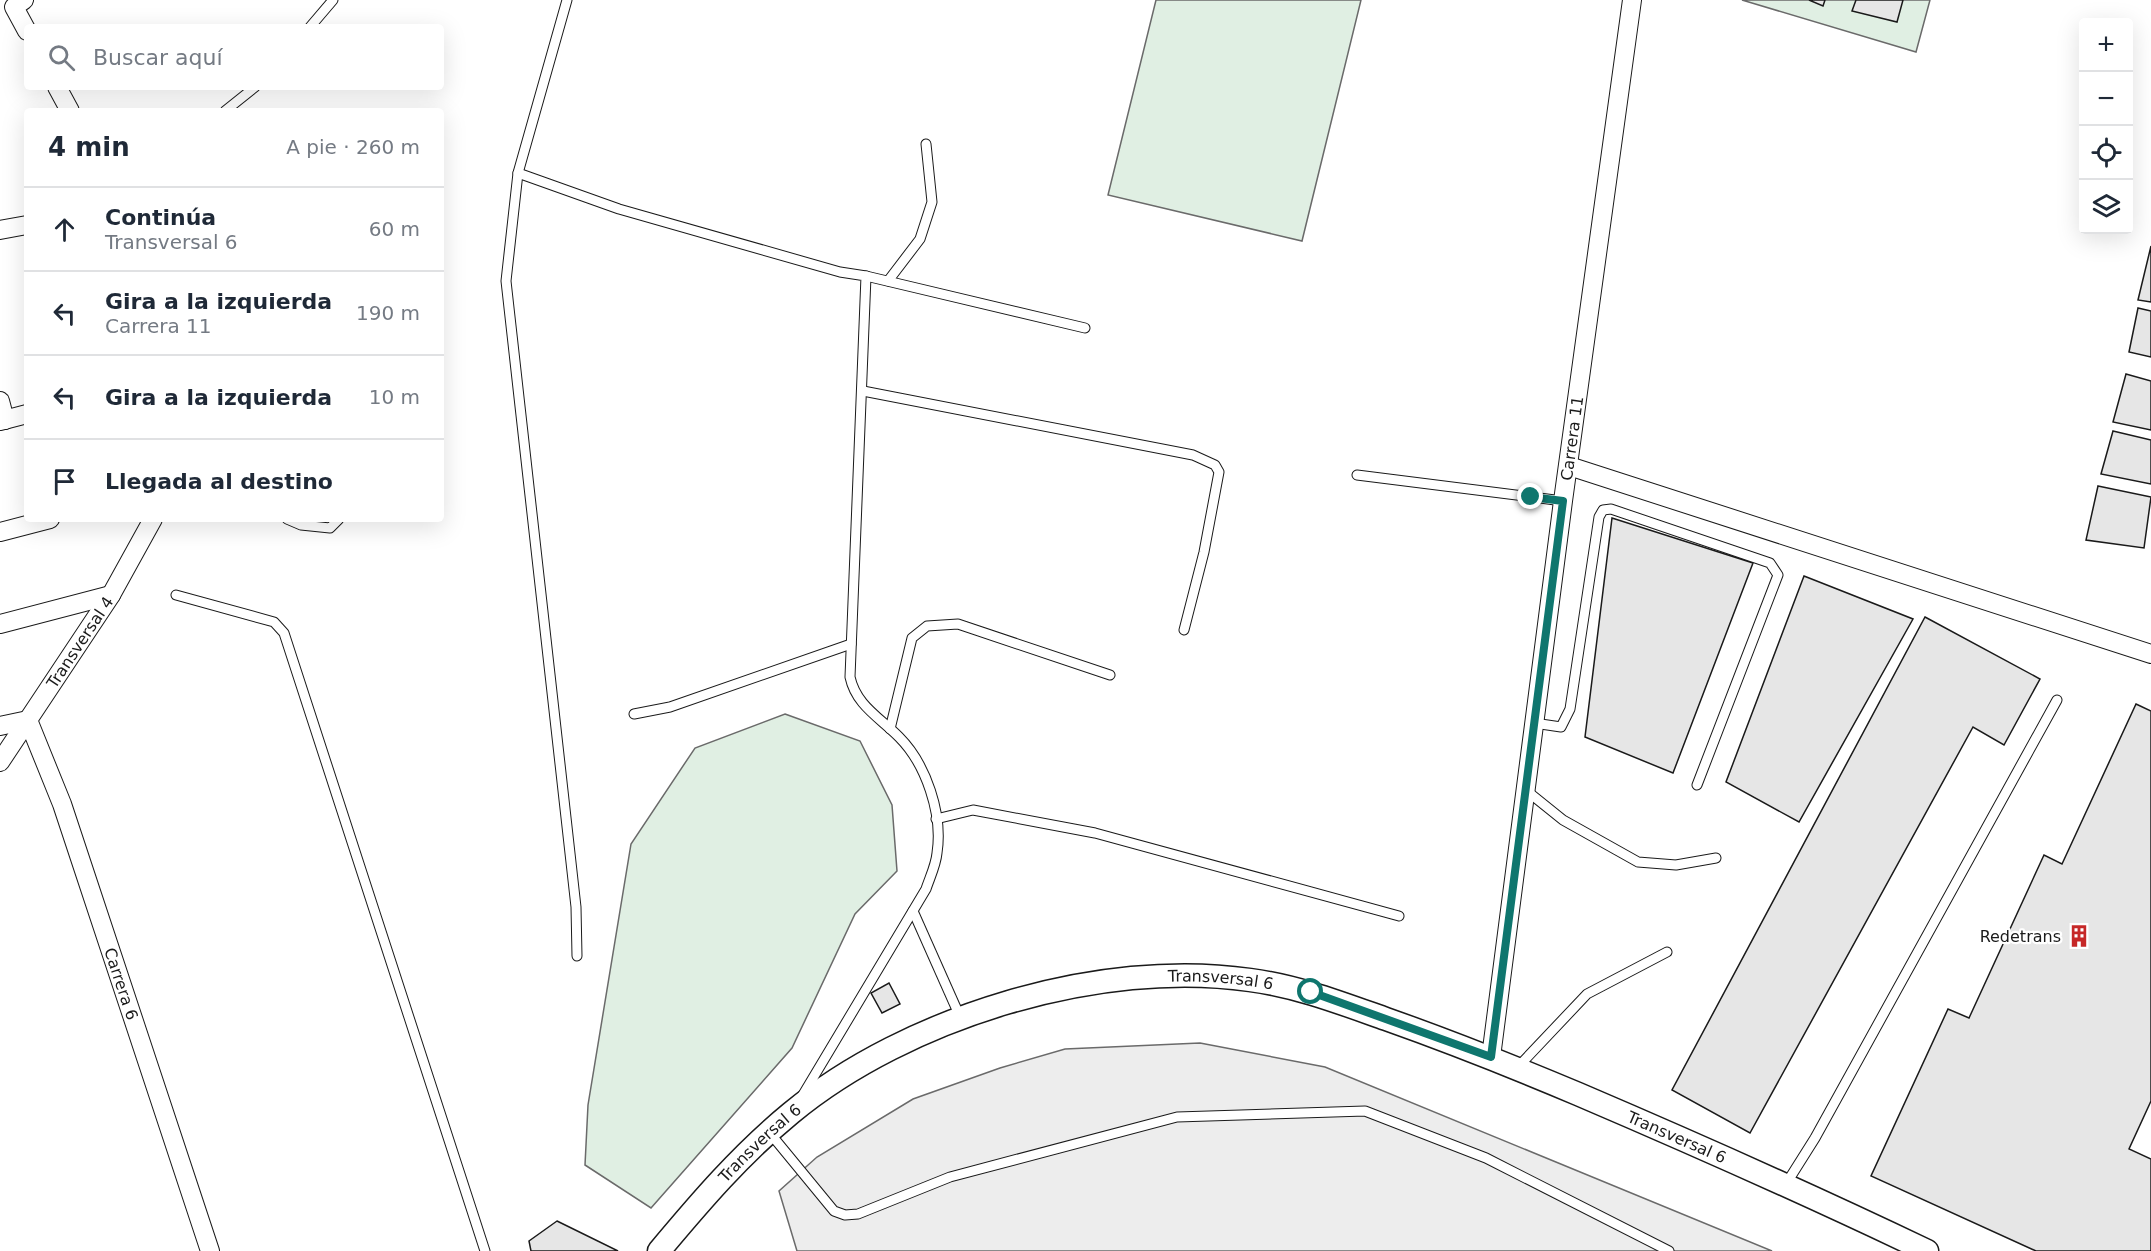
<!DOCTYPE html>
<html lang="es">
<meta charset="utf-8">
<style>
body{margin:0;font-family:"DejaVu Sans",sans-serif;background:#f2f2f3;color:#1f2937}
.controls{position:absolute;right:18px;top:18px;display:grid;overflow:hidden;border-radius:6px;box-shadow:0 6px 24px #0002}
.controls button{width:54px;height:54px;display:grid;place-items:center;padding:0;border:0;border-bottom:2px solid #e0e1e3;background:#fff;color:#1f2937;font:30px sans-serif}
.stop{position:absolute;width:18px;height:18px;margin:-14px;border:4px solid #0f766e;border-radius:50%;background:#fff}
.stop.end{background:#0f766e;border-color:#fff;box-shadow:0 2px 6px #0008}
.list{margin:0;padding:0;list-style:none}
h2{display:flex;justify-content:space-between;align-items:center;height:78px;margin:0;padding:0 24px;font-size:26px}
h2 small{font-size:20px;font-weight:400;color:#747a83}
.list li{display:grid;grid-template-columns:39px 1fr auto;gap:18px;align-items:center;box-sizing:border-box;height:84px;padding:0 24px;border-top:2px solid #e0e1e3}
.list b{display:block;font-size:22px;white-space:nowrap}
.list p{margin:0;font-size:20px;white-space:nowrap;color:#747a83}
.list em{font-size:20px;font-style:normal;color:#747a83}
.icon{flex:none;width:33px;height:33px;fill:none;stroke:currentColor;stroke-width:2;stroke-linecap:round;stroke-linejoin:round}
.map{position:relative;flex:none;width:2151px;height:1251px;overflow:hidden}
.search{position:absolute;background:#fff;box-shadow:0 6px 24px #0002;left:24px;top:24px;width:420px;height:66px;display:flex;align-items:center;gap:15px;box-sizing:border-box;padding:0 21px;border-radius:6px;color:#747a83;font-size:22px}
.panel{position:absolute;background:#fff;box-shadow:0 6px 24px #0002;left:24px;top:108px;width:420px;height:414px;border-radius:6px}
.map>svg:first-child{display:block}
</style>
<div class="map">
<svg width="2151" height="1251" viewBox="0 0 2151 1251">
<rect width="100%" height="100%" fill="#fff"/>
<g fill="#e0efe3" stroke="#6a6a6a" stroke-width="1.5">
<polygon points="1156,0 1361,0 1302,241 1108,195"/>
<polygon points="1742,0 1930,0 1916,52"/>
<polygon points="785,714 860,741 892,805 897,871 855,914 792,1048 651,1208 585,1165 588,1105 631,844 695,748"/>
</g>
<polygon fill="#ededed" stroke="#6a6a6a" stroke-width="1.5" points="1200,1043 1325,1067 1772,1251 797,1251 779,1191 817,1157 913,1099 1000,1068 1065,1049"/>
<g fill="#e6e6e6" stroke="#1a1a1a" stroke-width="1.5">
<polygon points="1809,0 1825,0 1823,6"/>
<polygon points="1856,0 1903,0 1897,22 1852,11"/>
<polygon points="2151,246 2151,302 2138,300"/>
<polygon points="2138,308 2151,311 2151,357 2129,352"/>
<polygon points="2126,374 2151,381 2151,430 2113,422"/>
<polygon points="2113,431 2151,440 2151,484 2101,474"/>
<polygon points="2098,486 2151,497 2144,548 2086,540"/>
<polygon points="1612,518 1753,563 1673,773 1585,737"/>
<polygon points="1804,576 1913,619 1799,822 1726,782"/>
<polygon points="1925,617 2040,679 2004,745 1973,727 1750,1133 1672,1090"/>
<polygon points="2136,704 2151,711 2151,1101 2129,1149 2151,1159 2151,1251 2036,1251 1871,1176 1948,1009 1969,1018 2044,855 2062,864"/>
<polygon points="889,983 900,1004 882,1013 871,993"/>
<polygon points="557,1221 618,1251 531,1251 529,1241"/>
</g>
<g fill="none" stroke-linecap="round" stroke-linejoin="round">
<g stroke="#1a1a1a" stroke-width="11">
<g id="service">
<polyline points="567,0 518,173 506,281 576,907 577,956"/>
<polyline points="310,27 333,0"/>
<polyline points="225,111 255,87"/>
<path d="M518 173 619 209 840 272 866 276 850 677C856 705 879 717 899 737 926 764 943 814 937 853 936 865 930 877 926 889L801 1098"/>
<polyline points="866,276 1085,328"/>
<polyline points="888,281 920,239 932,202 926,144"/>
<polyline points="863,391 1193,455 1215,465 1219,472 1204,552 1184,630"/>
<polyline points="1357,475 1563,501"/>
<polyline points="287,519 301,525 330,528 339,519"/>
<polyline points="176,595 274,622 284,633 485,1251"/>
<polyline points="634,714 670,707 851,644"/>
<polyline points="1534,723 1561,727 1570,709 1599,517 1603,510 1611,509 1770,563 1778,575 1697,785"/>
<polyline points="890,729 912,638 927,626 958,624 1110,675"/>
<polyline points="1527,791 1563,820 1638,862 1676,865 1716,858"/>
<polyline points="936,819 973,810 1095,833 1399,916"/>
<polyline points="913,911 961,1019"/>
<polyline points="1517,1068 1587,994 1667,952"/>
<polyline points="769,1132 834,1211 845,1215 858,1214 950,1177 1177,1117 1365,1111 1486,1158 1669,1251"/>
<polyline points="1786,1184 1815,1138 2057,700"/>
</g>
</g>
<g stroke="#1a1a1a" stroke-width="20">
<g id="minor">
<polyline points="24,0 14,7 27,31"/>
<polyline points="57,87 70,111"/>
<polyline points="0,230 27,225"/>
<polyline points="0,401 5,420"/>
<polyline points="0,421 27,414"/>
<polyline points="1569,466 2151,654"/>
<polyline points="0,532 50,519"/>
<polyline points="0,624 111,595"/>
<path id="s1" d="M28 720 62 804 210 1251"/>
<polyline points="0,726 28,720"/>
<path id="s2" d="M0 762 111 595 153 519"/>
<path id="s3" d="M1491 1057 1563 501 1632 0"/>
</g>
</g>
<g stroke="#1a1a1a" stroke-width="25">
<g id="tertiary">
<path id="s4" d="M659 1251C700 1202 741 1154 791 1113 907 1017 1101 958 1250 980 1297 986 1341 1003 1386 1019 1451 1042 1514 1067 1578 1094 1695 1144 1812 1196 1927 1251"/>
</g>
</g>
<use href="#service" stroke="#fff" stroke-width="9"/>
<use href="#minor" stroke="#fff" stroke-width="18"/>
<use href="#tertiary" stroke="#fff" stroke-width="22"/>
</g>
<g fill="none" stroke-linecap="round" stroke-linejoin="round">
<polyline stroke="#0f766e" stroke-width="8" points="1311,992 1491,1057 1563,501 1531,497"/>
</g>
<defs>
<g id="building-bare" transform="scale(1.8)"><path d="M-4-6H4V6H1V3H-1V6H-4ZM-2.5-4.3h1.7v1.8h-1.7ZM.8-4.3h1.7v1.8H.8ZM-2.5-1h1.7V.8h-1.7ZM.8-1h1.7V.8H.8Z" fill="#c62828" stroke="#fff" stroke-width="2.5" paint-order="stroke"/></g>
</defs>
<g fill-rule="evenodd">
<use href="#building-bare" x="2079" y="936"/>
</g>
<g text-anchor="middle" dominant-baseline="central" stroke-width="4.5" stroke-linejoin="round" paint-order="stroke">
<g font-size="16" fill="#1a1a1a" stroke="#fff">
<text stroke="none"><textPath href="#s3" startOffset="624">Carrera 11</textPath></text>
<text stroke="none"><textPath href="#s2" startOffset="144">Transversal 4</textPath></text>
<text stroke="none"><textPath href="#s4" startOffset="652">Transversal 6</textPath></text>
<text stroke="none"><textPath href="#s1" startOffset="280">Carrera 6</textPath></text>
<text stroke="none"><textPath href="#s4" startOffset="1137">Transversal 6</textPath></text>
<text stroke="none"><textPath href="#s4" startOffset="148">Transversal 6</textPath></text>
</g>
<g font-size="16" fill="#1a1a1a" stroke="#fff" text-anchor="end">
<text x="2061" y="936">Redetrans</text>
</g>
</g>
</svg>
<div class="controls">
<button>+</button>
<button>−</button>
<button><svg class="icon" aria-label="locate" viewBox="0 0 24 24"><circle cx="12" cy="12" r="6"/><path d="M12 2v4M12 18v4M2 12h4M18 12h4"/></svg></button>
<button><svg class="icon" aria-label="layers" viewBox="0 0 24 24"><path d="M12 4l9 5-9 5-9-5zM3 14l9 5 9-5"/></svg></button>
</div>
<div class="stop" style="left:1311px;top:992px"></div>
<div class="stop end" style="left:1531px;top:497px"></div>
<div class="search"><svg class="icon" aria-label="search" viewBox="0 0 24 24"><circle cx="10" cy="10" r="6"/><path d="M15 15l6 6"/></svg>Buscar aquí</div>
<section class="panel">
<h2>4 min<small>A pie · 260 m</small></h2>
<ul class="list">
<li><svg class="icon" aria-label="ahead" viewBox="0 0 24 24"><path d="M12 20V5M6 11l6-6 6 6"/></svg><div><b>Continúa</b><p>Transversal 6</p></div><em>60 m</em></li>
<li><svg class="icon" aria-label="left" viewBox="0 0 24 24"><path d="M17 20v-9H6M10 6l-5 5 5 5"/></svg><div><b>Gira a la izquierda</b><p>Carrera 11</p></div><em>190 m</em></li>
<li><svg class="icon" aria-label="left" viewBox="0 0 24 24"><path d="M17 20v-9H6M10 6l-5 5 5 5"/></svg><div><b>Gira a la izquierda</b></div><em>10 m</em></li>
<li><svg class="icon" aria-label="arrive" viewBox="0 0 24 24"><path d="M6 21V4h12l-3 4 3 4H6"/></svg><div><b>Llegada al destino</b></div></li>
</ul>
</section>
</div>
